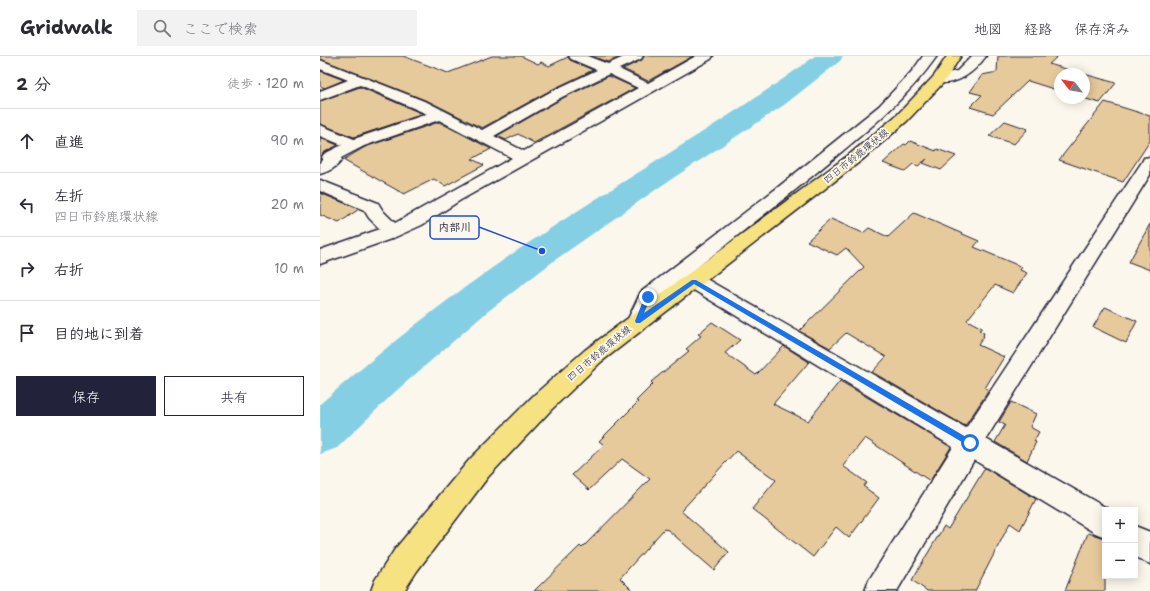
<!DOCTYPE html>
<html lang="ja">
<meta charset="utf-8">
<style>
body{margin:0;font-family:"Shantell Sans","Klee One",sans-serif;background:#f2f2f3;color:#2b2b33}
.controls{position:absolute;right:12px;bottom:12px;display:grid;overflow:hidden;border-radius:0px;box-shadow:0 2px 10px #0003}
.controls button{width:36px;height:36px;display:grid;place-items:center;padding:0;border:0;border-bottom:1px solid #e1e1e2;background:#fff;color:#2b2b33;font:20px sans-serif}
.compass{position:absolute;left:734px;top:12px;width:36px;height:36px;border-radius:50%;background:#fff;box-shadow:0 2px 10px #0003;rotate:301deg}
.stop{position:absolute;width:12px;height:12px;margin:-9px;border:3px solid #1a73e8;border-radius:50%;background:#fff}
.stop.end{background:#1a73e8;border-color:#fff;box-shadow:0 1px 4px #0008}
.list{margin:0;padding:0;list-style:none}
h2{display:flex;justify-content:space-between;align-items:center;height:52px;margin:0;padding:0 16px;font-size:17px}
h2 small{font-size:13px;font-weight:400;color:#7c7c81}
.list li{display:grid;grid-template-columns:26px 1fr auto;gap:12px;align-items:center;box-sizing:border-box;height:64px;padding:0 16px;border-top:1px solid #e1e1e2}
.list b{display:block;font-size:15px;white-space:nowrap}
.list p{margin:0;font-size:13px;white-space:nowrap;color:#7c7c81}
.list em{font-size:13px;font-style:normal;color:#7c7c81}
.actions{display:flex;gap:8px;padding:12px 16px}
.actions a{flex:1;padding:9px 0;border:1px solid #22223b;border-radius:0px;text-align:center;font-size:14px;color:#22223b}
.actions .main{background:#22223b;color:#fff}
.icon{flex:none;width:22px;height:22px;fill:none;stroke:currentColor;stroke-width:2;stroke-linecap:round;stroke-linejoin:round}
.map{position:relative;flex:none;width:830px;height:535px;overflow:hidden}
header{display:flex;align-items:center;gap:24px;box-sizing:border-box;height:56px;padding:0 20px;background:#fff;border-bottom:1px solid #e1e1e2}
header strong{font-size:19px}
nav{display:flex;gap:22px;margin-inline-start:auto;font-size:14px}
.search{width:280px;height:36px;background:#f2f2f3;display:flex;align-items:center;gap:10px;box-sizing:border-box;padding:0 14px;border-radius:0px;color:#7c7c81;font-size:15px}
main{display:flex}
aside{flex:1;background:#fff}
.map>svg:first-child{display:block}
</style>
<header>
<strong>Gridwalk</strong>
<div class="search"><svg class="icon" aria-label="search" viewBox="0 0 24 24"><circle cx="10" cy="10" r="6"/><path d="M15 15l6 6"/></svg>ここで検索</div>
<nav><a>地図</a><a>経路</a><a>保存済み</a></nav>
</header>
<main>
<aside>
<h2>2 分<small>徒歩 · 120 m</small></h2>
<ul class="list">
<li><svg class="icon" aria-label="ahead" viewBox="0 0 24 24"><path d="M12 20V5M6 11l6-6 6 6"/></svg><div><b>直進</b></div><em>90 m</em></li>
<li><svg class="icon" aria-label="left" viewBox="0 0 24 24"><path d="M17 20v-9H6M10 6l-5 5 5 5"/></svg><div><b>左折</b><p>四日市鈴鹿環状線</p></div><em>20 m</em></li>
<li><svg class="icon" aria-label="right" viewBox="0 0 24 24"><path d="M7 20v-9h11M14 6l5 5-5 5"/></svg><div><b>右折</b></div><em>10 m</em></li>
<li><svg class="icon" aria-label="arrive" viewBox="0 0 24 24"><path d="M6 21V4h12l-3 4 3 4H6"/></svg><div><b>目的地に到着</b></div></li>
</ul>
<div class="actions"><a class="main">保存</a><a>共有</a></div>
</aside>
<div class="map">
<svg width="830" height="535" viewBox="0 0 830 535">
<rect width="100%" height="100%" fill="#fbf7ec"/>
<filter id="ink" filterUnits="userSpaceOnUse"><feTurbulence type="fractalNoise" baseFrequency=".025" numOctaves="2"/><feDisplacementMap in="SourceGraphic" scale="8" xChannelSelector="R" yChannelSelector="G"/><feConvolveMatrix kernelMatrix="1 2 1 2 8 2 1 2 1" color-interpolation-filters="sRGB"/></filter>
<g filter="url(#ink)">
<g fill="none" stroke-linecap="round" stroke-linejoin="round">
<path fill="#85cfe5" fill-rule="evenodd" d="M495 0H523L520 5 464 49 341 130 235 204 167 256 76 335 17 392 0 398V348C67 290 136 235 210 186 304 123 404 67 495 0Z"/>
</g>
<g fill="#e7ca9b" stroke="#22223b">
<polygon points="0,0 83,0 128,17 172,0 201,0 218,8 221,6 229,10 248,1 250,4 273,14 231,34 162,72 110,46 0,3"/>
<polygon points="271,0 302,0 288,6"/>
<polygon points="324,0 373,0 328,25 303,13 322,4"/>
<polygon points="678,0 738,0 729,8 763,18 740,18 740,35 708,25 673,58 650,51 662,39 650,36 662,19 677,16"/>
<polygon points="0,15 24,24 5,32 0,30"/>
<polygon points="764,18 796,27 780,47 763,42"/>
<polygon points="289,20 315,32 214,87 198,78 186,84 177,80 243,42"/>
<polygon points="40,31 103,58 34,81 0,68 0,45"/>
<polygon points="785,46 830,60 830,85 803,126 739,104"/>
<polygon points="685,65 708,73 694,88 669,80"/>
<polygon points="119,66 171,93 152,103 164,109 125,130 114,123 84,138 23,104 45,91"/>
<polygon points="0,82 18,89 3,97 0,104"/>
<polygon points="590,85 616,95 617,93 636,100 621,114 603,107 607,103 598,110 593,108 585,115 563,107 584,88 586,89"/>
<polygon points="0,137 39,153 19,167 0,159"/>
<polygon points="594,157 659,185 654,191 702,211 700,214 707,217 693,237 675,229 647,264 662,272 659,274 664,277 663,280 664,280 658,289 684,301 665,332 669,334 645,370 552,316 566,301 526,277 510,292 479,275 544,211 526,192 517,199 487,185 511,163 543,177 549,172 568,181"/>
<polygon points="830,168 830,214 809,206"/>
<polygon points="785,251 817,265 806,287 773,271"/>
<polygon points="392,266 420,284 405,297 436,319 464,290 489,306 453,348 488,365 520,325 631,391 610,425 545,382 523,410 547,427 543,430 559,442 529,482 516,471 493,501 432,453 456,424 416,395 361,455 409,496 394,514 348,474 344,473 300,522 313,535 214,535 260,490 262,492 330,423 302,403 269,434 252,419 284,389 279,385 318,346 316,345 333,328 331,326 369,295 366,293 381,280 378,278"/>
<polygon points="691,346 716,358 710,371 719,376 714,385 716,386 707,405 675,386 685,369 679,366"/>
<polygon points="665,412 716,443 700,474 690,467 655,535 607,535 592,524 624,470 628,473"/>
<polygon points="768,477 785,482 785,535 745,535"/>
</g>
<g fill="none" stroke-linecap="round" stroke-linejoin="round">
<g stroke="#22223b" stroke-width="3">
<g id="minor">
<path d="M249 0H267L288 8 306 0H323L321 3 299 13 328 27 376 0H393L391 3 139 145 102 169 71 183 0 208V194L60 173 49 162 44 154 0 135V124L58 147 63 155 75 167 192 102 119 64 44 90 21 102 22 104C17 111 8 116 0 118V106L3 103 2 101 4 98 22 89 0 80V69L34 83 107 58 40 29 0 44V35L28 24 0 13V4L109 47 162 74 232 35 277 14 251 3ZM289 18 318 32 204 95 174 80 242 41Z"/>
<path d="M603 0H617C588 41 552 71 514 102 456 151 394 196 337 245L326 271 318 273 310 271 307 265 321 236 457 132 559 50 593 14Z"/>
<path d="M652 0H666C654 17 636 31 614 26L612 23 614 20 637 15Z"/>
<polygon points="830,101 830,119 666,383 790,454 785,454 785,481 775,477 654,404 577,535 545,535 549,524 633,391 367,230 364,225 367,220 374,218 381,220 646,372 822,106 824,102"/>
<polygon points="815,470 830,476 830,508 815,501"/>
</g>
</g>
<g stroke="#22223b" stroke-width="3">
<polygon id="major" points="627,0 641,0 624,26 587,65 542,104 281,306 232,353 168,421 97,515 84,535 51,535 55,524 75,493 150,403 214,339 265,294 530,98 577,59 614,20"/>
</g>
<use href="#minor" fill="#fbf7ec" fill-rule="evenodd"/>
<use href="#major" fill="#f7e281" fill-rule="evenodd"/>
</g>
</g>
<polygon fill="#1a73e8" points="372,224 376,224 653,385 653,389 647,389 374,228 320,267 316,267 315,265 325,240 331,241 324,257"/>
<g text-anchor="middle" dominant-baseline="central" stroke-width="3.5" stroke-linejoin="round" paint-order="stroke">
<g font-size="10" fill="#22223b" stroke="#fbf7ec">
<text transform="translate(536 100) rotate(-39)">四日市鈴鹿環状線</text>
<text transform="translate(279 297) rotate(-40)">四日市鈴鹿環状線</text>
</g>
</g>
<path fill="none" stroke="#1d4ed8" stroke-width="1.5" d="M222 195L159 171"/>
<circle fill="#1d4ed8" stroke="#fbf7ec" stroke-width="1.5" cx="222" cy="195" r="4"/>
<rect fill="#fbf7ec" stroke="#1d4ed8" stroke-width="1.5" x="110" y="160" width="49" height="23" rx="4"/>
<g font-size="11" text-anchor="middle" font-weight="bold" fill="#22223b">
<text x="135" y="175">内部川</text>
</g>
</svg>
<div class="controls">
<button>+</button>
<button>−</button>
</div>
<svg class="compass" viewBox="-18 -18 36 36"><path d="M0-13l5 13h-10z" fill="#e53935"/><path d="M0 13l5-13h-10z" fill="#7c7c81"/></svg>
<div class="stop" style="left:650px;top:387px"></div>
<div class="stop end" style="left:328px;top:241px"></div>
</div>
</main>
